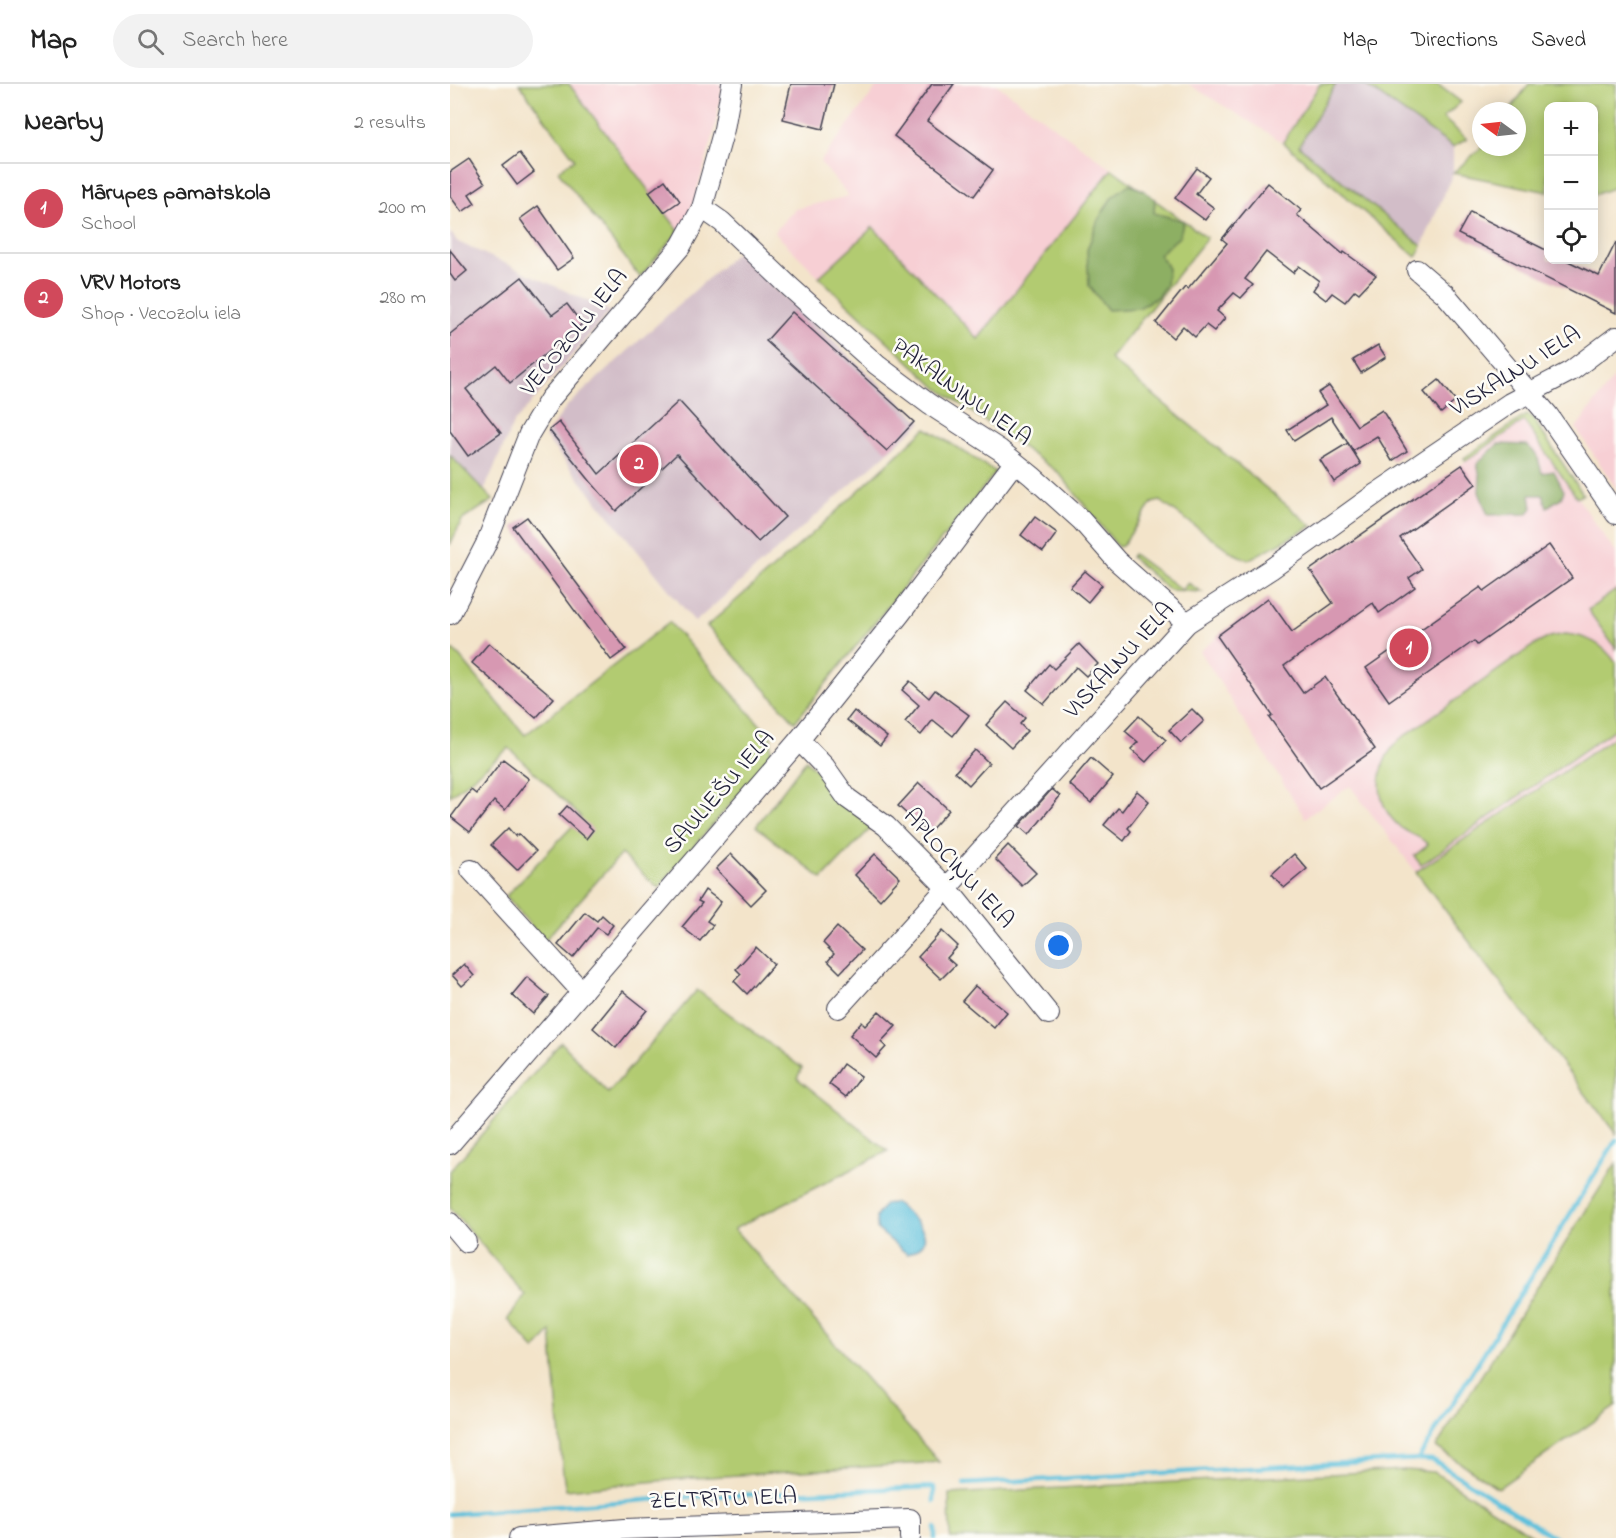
<!DOCTYPE html>
<meta charset="utf-8">
<style>
body{margin:0;font-family:"Indie Flower",sans-serif;background:#f2f2f2;color:#222}
.controls{position:absolute;right:18px;top:18px;display:grid;overflow:hidden;border-radius:12px;box-shadow:0 3px 15px #0003}
.controls button{width:54px;height:54px;display:grid;place-items:center;padding:0;border:0;border-bottom:2px solid #e0e0e0;background:#fff;color:#222;font:30px sans-serif}
.compass{position:absolute;left:1022px;top:18px;width:54px;height:54px;border-radius:50%;background:#fff;box-shadow:0 3px 15px #0003;rotate:285deg}
.you{position:absolute;left:609px;top:862px;width:21px;height:21px;margin:-15px;border:4px solid #fff;border-radius:50%;background:#1a73e8;box-shadow:0 0 0 9px #1a73e833}
.badge{display:grid;place-items:center;width:39px;height:39px;border-radius:50%;background:#d1495b;color:#fff;font-size:20px;font-weight:700}
.pin{position:absolute;translate:-50% -50%;border:3px solid #fff;box-shadow:0 2px 6px #0006}
.list{margin:0;padding:0;list-style:none}
h2{display:flex;justify-content:space-between;align-items:center;height:78px;margin:0;padding:0 24px;font-size:26px}
h2 small{font-size:20px;font-weight:400;color:#767676}
.list li{display:grid;grid-template-columns:39px 1fr auto;gap:18px;align-items:center;box-sizing:border-box;height:90px;padding:0 24px;border-top:2px solid #e0e0e0}
.list b{display:block;font-size:22px;white-space:nowrap}
.list p{margin:0;font-size:20px;white-space:nowrap;color:#767676}
.list em{font-size:20px;font-style:normal;color:#767676}
.icon{flex:none;width:33px;height:33px;fill:none;stroke:currentColor;stroke-width:2;stroke-linecap:round;stroke-linejoin:round}
.map{position:relative;flex:none;width:1166px;height:1454px;overflow:hidden}
header{display:flex;align-items:center;gap:36px;box-sizing:border-box;height:84px;padding:0 30px;background:#fff;border-bottom:2px solid #e0e0e0}
header strong{font-size:28px}
nav{display:flex;gap:33px;margin-inline-start:auto;font-size:21px}
.search{width:420px;height:54px;background:#f2f2f2;display:flex;align-items:center;gap:15px;box-sizing:border-box;padding:0 21px;border-radius:33px;color:#767676;font-size:22px}
main{display:flex}
aside{flex:1;background:#fff}
.map>svg:first-child{display:block}
</style>
<header>
<strong>Map</strong>
<div class="search"><svg class="icon" aria-label="search" viewBox="0 0 24 24"><circle cx="10" cy="10" r="6"/><path d="M15 15l6 6"/></svg>Search here</div>
<nav><a>Map</a><a>Directions</a><a>Saved</a></nav>
</header>
<main>
<aside>
<h2>Nearby<small>2 results</small></h2>
<ul class="list">
<li><span class="badge">1</span><div><b>Mārupes pamatskola</b><p>School</p></div><em>200 m</em></li>
<li><span class="badge">2</span><div><b>VRV Motors</b><p>Shop · Vecozolu iela</p></div><em>280 m</em></li>
</ul>
</aside>
<div class="map">
<svg width="1166" height="1454" viewBox="0 0 1166 1454">
<rect width="100%" height="100%" fill="#fdfcf7"/>
<filter id="ink" filterUnits="userSpaceOnUse"><feTurbulence type="fractalNoise" baseFrequency=".0167" numOctaves="2"/><feDisplacementMap in="SourceGraphic" scale="12" xChannelSelector="R" yChannelSelector="G"/><feConvolveMatrix kernelMatrix="1 2 1 2 8 2 1 2 1" color-interpolation-filters="sRGB"/></filter>
<filter id="wash" filterUnits="userSpaceOnUse"><feTurbulence type="fractalNoise" baseFrequency=".008" numOctaves="4" result="noise"/><feDisplacementMap in="SourceGraphic" scale="24" xChannelSelector="R" yChannelSelector="G"/><feGaussianBlur stdDeviation="1.35" result="paint"/><feColorMatrix in="noise" values="0 0 0 0 0 0 0 0 0 0 0 0 0 0 0 0 0 1.4 0 .05"/><feComposite in="paint" operator="in"/></filter>
<g filter="url(#wash)">
<rect width="100%" height="100%" fill="#f3e4ca"/>
<g fill="#f7cfd4">
<polygon points="119,0 271,0 272,4 263,53 242,123 229,147"/>
<polygon points="429,0 546,0 662,85 528,255 423,143 369,193 324,148 345,125 399,112 370,78"/>
<polygon points="738,0 870,0 833,58"/>
<polygon points="1166,291 1166,404 1126,344"/>
<polygon points="1074,337 1166,469 1166,652 966,788 900,702 855,734 750,567 818,514 842,548 883,519 860,486"/>
</g>
<g fill="#d2bdc8">
<polygon points="886,0 914,0 1003,63 1003,89 972,162 849,62"/>
<polygon points="0,148 8,158 160,227 63,340 34,407 0,371"/>
<polygon points="286,169 472,338 245,538 95,353 117,322"/>
</g>
<g fill="#b2cb71" stroke="#6a7656" stroke-width="1.5">
<polygon points="69,0 119,0 229,147 190,193 108,87 125,75"/>
<polygon points="870,0 886,0 849,62 972,162 966,173 833,58"/>
<polygon points="914,0 987,0 1011,18 993,34 1017,55 1003,63"/>
<polygon points="1079,0 1166,0 1166,103 1144,111 1144,22 1098,22 1098,108 1003,89 1032,63 1067,63 1067,27 1059,27"/>
<polygon points="662,85 757,154 660,275 862,442 798,476 783,469 710,417 702,419 672,462 668,463 609,389 485,302 369,193 423,143 528,255"/>
<polygon points="1076,331 1082,333 1133,410 1127,414 1074,337 1016,377 1014,374"/>
<polygon points="476,344 546,388 345,638 257,542 363,449"/>
<polygon points="0,371 43,416 12,436 0,461"/>
<polygon points="683,470 732,506 738,499 752,508 719,506 681,473"/>
<polygon points="1166,506 1166,565 1138,526"/>
<polygon points="219,538 321,653 321,673 208,804 171,770 94,857 56,812 131,733 59,664 0,712 0,570 3,566 10,573 75,651"/>
<path d="M1115 550C1138 552 1153 560 1166 579V644L971 781 964 772 978 761C972 752 958 750 950 743 922 719 925 679 950 655L1084 561 1100 553Z"/>
<polygon points="1166,652 1166,1050 966,788"/>
<polygon points="356,676 421,744 372,795 306,742"/>
<polygon points="247,906 352,984 347,994 438,1067 284,1145 489,1378 228,1395 116,1406 113,1390 101,1247 85,1266 58,1235 75,1211 0,1124 0,1087 111,958 158,1009"/>
<polygon points="1166,1079 1166,1322 1048,1404 986,1363"/>
<polygon points="954,1386 984,1388 1087,1454 500,1454 499,1410"/>
</g>
<g fill="#8daf63" stroke="#58684f" stroke-width="1.5">
<polygon points="679,100 693,106 705,115 704,129 734,137 729,153 709,170 718,184 716,201 707,213 689,224 658,226 639,202 637,166 648,136 662,113"/>
<polygon points="1048,360 1077,361 1087,371 1092,389 1104,387 1114,407 1111,414 1097,423 1093,411 1080,411 1082,424 1077,430 1038,431 1029,408 1030,392 1027,380"/>
</g>
<path fill="#5dc0db" stroke="#40718b" stroke-width="1.5" d="M446 1119C462 1134 495 1156 457 1170L427 1145 426 1133 435 1120Z"/>
<g fill="none" stroke-linecap="round" stroke-linejoin="round">
<g stroke="#5dc0db" stroke-width="4.5">
<polyline points="968,1375 1166,1056"/>
<polyline points="514,1400 968,1375 983,1376 1105,1454"/>
<polyline points="0,1430 238,1413 484,1403 484,1417"/>
<polyline points="485,1444 485,1454"/>
</g>
</g>
<g id="blocks">
<g fill="#d798b2">
<polygon points="341,0 384,0 373,45 333,35"/>
<polygon points="482,0 504,0 477,37 543,86 524,112 444,52"/>
<polygon points="70,69 84,88 67,101 53,82"/>
<polygon points="19,75 35,99 19,110 25,119 12,128 0,112 0,88"/>
<polygon points="747,84 759,93 746,110 764,124 755,136 725,114"/>
<polygon points="215,96 230,117 214,128 199,108"/>
<polygon points="818,99 851,126 847,131 893,170 894,168 926,191 909,209 905,206 895,218 882,209 876,216 863,206 869,197 849,182 843,189 816,168 795,195 803,201 791,214 784,209 767,227 775,234 764,247 756,241 745,253 733,242 723,254 706,239 735,203 738,205 777,159 772,155"/>
<polygon points="88,122 124,174 107,186 70,135"/>
<polygon points="1020,128 1098,167 1098,176 1116,176 1149,192 1166,158 1166,229 1008,150"/>
<polygon points="0,166 17,187 5,197 0,190"/>
<polygon points="72,193 102,231 117,220 132,240 60,299 46,281 16,305 51,349 18,372 0,347 0,250"/>
<polygon points="342,228 464,338 437,367 316,257"/>
<polygon points="928,261 936,273 911,289 903,276"/>
<polygon points="989,296 1006,317 991,329 974,308"/>
<polygon points="879,302 907,342 932,326 957,367 942,377 927,352 903,367 881,333 844,357 837,346 876,321 868,309"/>
<polygon points="229,317 335,433 308,458 227,370 166,427 141,398 99,346 109,338 149,390"/>
<polygon points="898,359 911,380 884,398 870,376"/>
<polygon points="1012,381 1026,400 950,454 972,485 959,494 965,503 929,529 923,519 834,582 853,609 875,593 925,665 869,704 819,633 822,631 767,552 818,514 842,548 883,519 860,486"/>
<polygon points="77,433 176,565 161,576 63,443"/>
<polygon points="585,433 607,449 593,468 571,451"/>
<polygon points="1099,461 1122,494 1027,561 1024,557 939,617 916,584 1031,503 1034,507"/>
<polygon points="635,487 652,501 638,518 620,503"/>
<polygon points="39,559 104,614 86,634 22,579"/>
<polygon points="629,560 648,580 636,592 626,583 594,620 577,606 599,580 604,585"/>
<polygon points="460,597 479,614 485,606 519,631 503,652 483,636 471,651 455,638 469,621 452,606"/>
<polygon points="557,618 575,634 570,640 577,647 561,664 536,641"/>
<polygon points="742,625 754,637 731,659 719,646"/>
<polygon points="404,627 437,653 430,662 397,636"/>
<polygon points="689,632 716,656 696,678 681,665 688,658 675,647"/>
<polygon points="525,666 539,679 519,701 505,688"/>
<polygon points="641,674 663,693 641,719 619,700"/>
<polygon points="53,675 79,695 55,726 44,717 20,748 1,733 21,706 26,710"/>
<polygon points="469,699 499,726 478,749 448,722"/>
<polygon points="602,705 610,712 579,751 569,742"/>
<polygon points="687,707 699,717 678,744 681,747 674,757 654,741 668,724 672,727"/>
<polygon points="117,722 143,746 136,755 109,731"/>
<polygon points="58,744 65,752 69,750 86,767 67,786 41,761"/>
<polygon points="558,761 586,789 572,802 545,775"/>
<polygon points="281,770 316,806 301,821 266,785"/>
<polygon points="425,770 450,794 430,816 405,791"/>
<polygon points="844,770 857,785 834,804 822,790"/>
<polygon points="255,806 271,818 257,837 263,841 250,857 232,843 252,819 248,817"/>
<polygon points="135,828 147,837 152,831 163,841 156,850 147,844 123,874 108,861"/>
<polygon points="387,843 412,866 390,889 378,877 384,870 373,859"/>
<polygon points="492,847 508,862 497,874 505,881 491,895 468,873"/>
<polygon points="306,863 324,880 297,910 284,897 291,890 286,885"/>
<polygon points="14,880 24,892 12,902 2,891"/>
<polygon points="77,893 99,912 83,930 62,911"/>
<polygon points="525,902 557,928 544,944 512,917"/>
<polygon points="173,907 197,926 166,964 143,944"/>
<polygon points="429,927 446,942 431,958 436,963 426,974 400,951 411,938 415,942"/>
<polygon points="393,980 411,993 396,1013 379,1000"/>
</g>
</g>
</g>
<g filter="url(#ink)">
<use href="#blocks" fill-opacity="0" stroke="#413f50" stroke-width="1.5"/>
<g fill="none" stroke-linecap="round" stroke-linejoin="round">
<g stroke="#413f50" stroke-width="22">
<g id="minor">
<polyline points="252,124 272,138 340,203 427,281 479,320 550,366 582,392 631,436 667,477 737,539"/>
<polyline points="967,186 995,210 1098,331 1166,430"/>
<polyline points="0,530 36,460 79,350 100,315 231,162 252,124 274,45 282,0"/>
<polyline points="349,656 375,683 397,714 436,742 497,804 599,930"/>
<polyline points="21,786 132,908"/>
<polyline points="388,924 737,539 821,485 927,409 1060,319 1121,287 1166,253"/>
<polyline points="0,1060 349,656 450,530 564,379"/>
<polyline points="0,1139 16,1158"/>
<polyline points="69,1454 175,1445 460,1435 460,1454"/>
</g>
</g>
<use href="#minor" stroke="#fff" stroke-width="20"/>
</g>
</g>
<g text-anchor="middle" dominant-baseline="central" stroke-width="5" stroke-linejoin="round" paint-order="stroke">
<g font-size="24" fill="#22223b" stroke="#fdfcf7">
<text transform="translate(125 249) rotate(-51)">VECOZOLU IELA</text>
<text transform="translate(1066 288) rotate(-32)">VISKALNU IELA</text>
<text transform="translate(511 309) rotate(36)">PAKALNIŅU IELA</text>
<text transform="translate(670 577) rotate(-47)">VISKALNU IELA</text>
<text transform="translate(270 709) rotate(-49)">SAULIEŠU IELA</text>
<text transform="translate(508 785) rotate(48)">APLOCIŅU IELA</text>
<text transform="translate(273 1416) rotate(-2)">ZELTRĪTU IELA</text>
</g>
</g>
</svg>
<div class="controls">
<button>+</button>
<button>−</button>
<button><svg class="icon" aria-label="locate" viewBox="0 0 24 24"><circle cx="12" cy="12" r="6"/><path d="M12 2v4M12 18v4M2 12h4M18 12h4"/></svg></button>
</div>
<svg class="compass" viewBox="-18 -18 36 36"><path d="M0-13l5 13h-10z" fill="#e53935"/><path d="M0 13l5-13h-10z" fill="#767676"/></svg>
<div class="you"></div>
<div class="pin badge" style="left:959px;top:564px">1</div>
<div class="pin badge" style="left:189px;top:380px">2</div>
</div>
</main>
